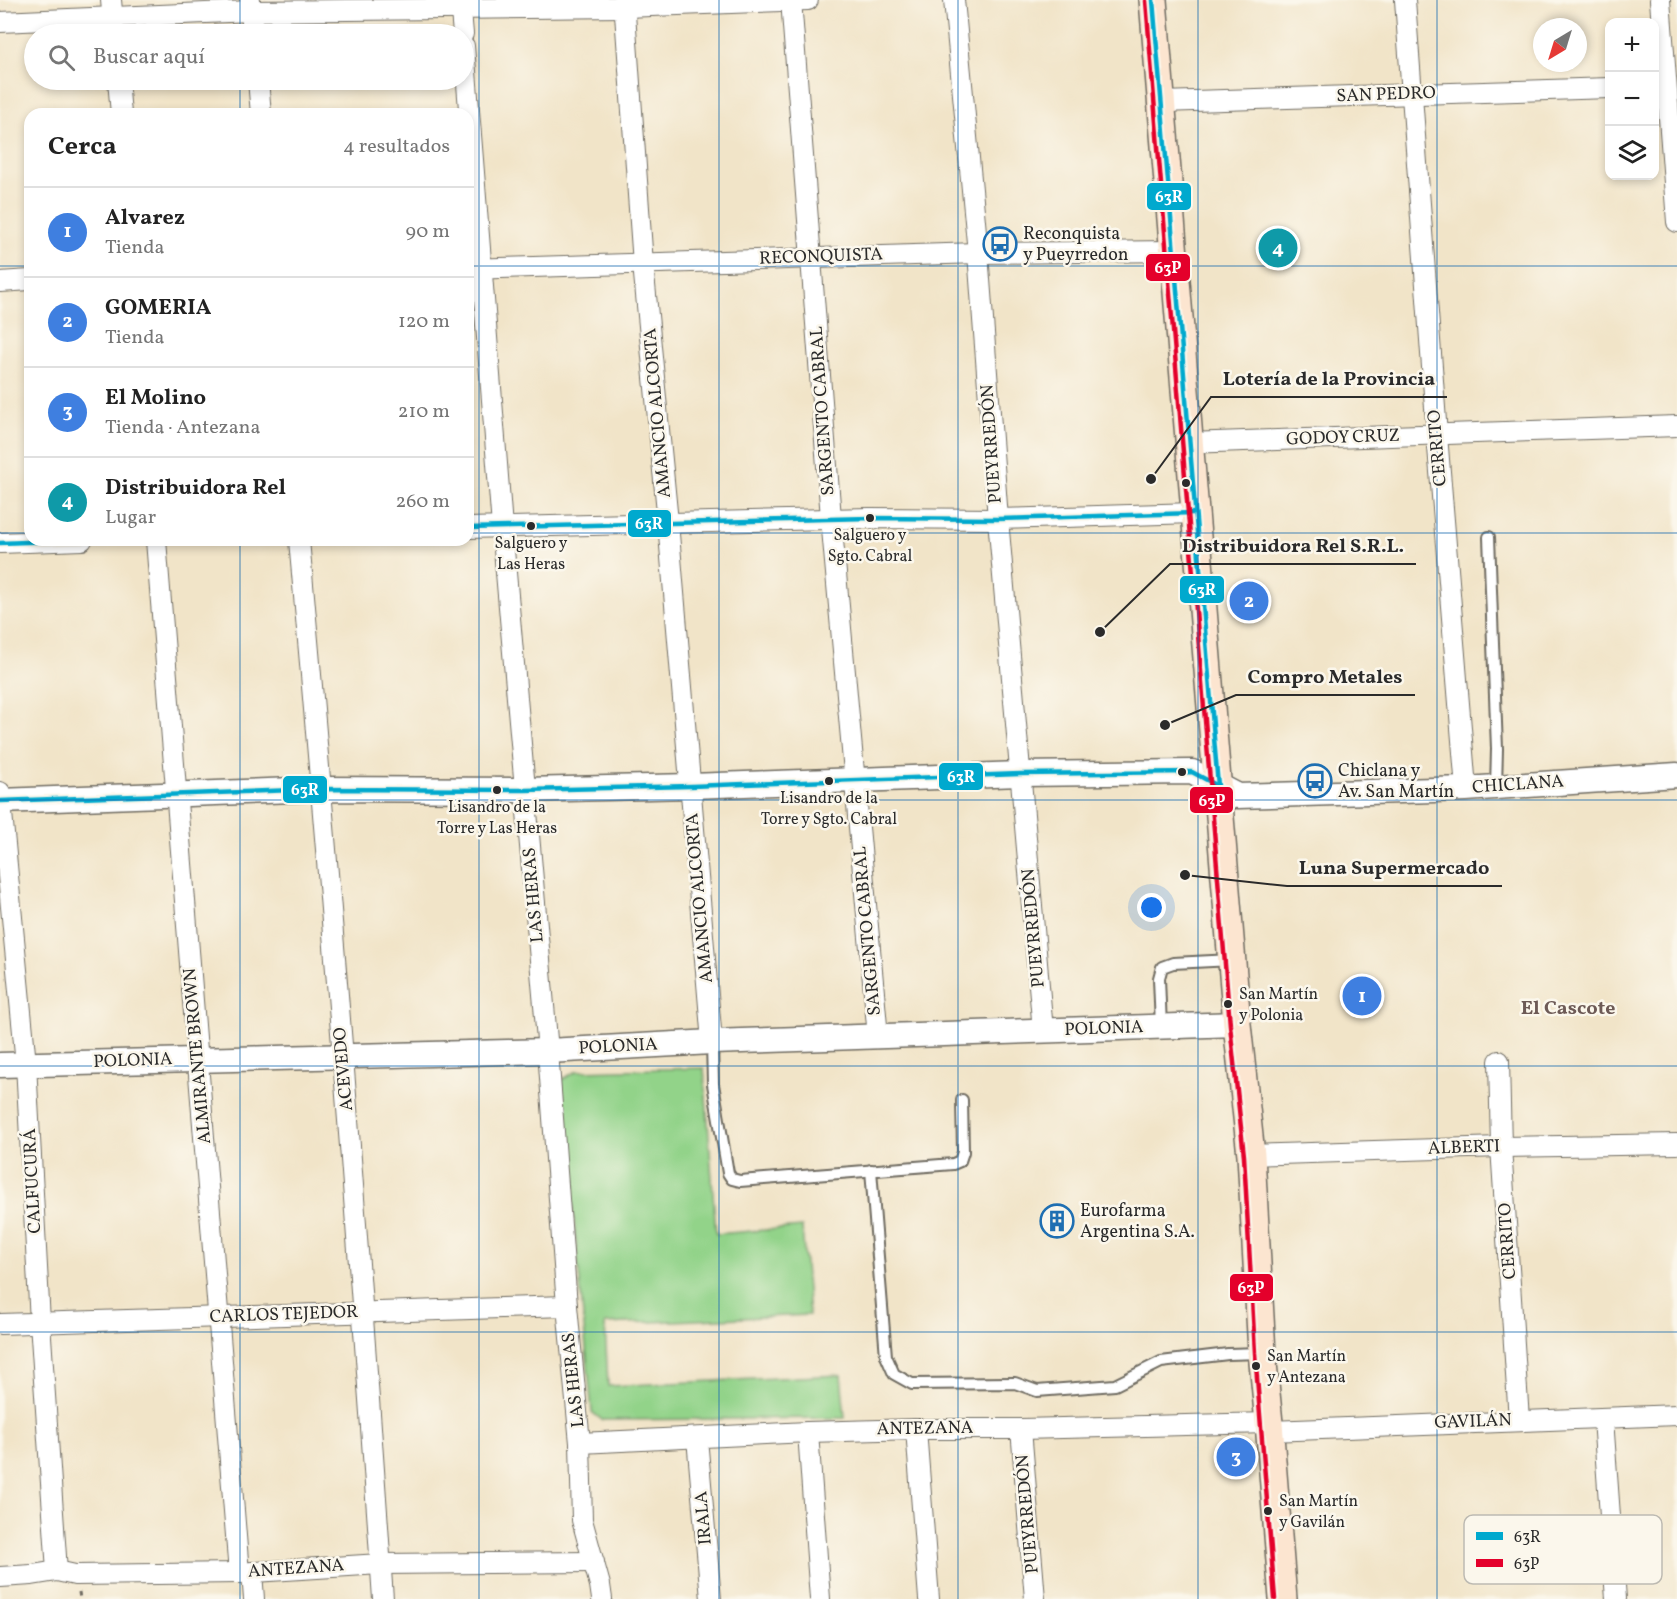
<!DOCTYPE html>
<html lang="es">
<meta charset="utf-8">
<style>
body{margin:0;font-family:Vollkorn,serif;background:#f2f2f2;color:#222}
.controls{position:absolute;right:18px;top:18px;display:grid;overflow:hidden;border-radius:12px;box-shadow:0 3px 9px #0003}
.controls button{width:54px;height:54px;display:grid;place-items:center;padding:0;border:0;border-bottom:2px solid #e0e0e0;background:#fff;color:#222;font:30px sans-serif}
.compass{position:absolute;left:1533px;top:18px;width:54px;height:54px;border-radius:50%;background:#fff;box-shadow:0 3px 9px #0003;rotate:218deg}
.you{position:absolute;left:1152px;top:908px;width:21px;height:21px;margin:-15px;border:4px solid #fff;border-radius:50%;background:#1a73e8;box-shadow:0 0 0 9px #1a73e833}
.badge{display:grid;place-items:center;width:39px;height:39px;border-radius:50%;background:#0f766e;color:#fff;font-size:20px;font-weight:700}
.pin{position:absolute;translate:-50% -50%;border:3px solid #fff;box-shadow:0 2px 6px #0006}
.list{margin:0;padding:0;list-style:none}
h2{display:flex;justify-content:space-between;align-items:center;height:78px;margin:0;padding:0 24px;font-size:26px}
h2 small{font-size:20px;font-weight:400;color:#767676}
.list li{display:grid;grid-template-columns:39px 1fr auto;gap:18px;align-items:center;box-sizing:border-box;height:90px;padding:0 24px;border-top:2px solid #e0e0e0}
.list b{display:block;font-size:22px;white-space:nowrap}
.list p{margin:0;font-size:20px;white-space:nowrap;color:#767676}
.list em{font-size:20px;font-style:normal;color:#767676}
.icon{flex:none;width:33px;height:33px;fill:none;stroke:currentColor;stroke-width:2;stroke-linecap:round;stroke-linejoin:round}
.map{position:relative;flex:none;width:1677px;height:1599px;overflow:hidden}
.search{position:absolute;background:#fff;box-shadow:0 3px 9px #0003;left:24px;top:24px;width:450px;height:66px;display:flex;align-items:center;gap:15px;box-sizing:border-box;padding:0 21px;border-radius:33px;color:#767676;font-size:22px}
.panel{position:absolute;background:#fff;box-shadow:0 3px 9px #0003;left:24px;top:108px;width:450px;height:438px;border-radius:18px}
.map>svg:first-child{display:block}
</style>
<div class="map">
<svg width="1677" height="1599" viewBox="0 0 1677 1599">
<rect width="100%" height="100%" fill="#fbf7ec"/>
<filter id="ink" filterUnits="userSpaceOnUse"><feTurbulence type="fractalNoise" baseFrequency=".0167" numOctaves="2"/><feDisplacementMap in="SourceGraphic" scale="12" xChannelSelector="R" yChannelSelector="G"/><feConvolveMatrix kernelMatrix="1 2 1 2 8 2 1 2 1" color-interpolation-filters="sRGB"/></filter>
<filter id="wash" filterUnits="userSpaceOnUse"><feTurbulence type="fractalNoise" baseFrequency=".008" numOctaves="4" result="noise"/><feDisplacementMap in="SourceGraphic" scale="24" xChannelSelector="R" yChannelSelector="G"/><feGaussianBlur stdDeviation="1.35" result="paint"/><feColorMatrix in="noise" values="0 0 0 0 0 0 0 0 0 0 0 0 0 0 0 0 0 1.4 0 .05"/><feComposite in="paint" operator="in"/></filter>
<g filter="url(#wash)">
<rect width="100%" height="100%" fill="#f1e4c8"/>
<polygon fill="#92d389" stroke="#5e7f5a" stroke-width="1.5" points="704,1068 716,1234 802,1227 809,1315 605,1324 608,1386 841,1375 845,1418 602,1420 592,1412 561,1080 577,1071"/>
</g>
<g filter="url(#ink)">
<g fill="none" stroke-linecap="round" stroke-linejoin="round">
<g stroke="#706c62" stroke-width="14">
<g id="service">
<polyline points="1489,537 1497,749 1496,787"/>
<polyline points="1161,1027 1159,978 1162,967 1173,963 1232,960"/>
<polyline points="712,1042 713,1084 728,1173 732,1179 740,1181 953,1164 960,1161 963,1152 962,1100"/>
<polyline points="871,1170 886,1356 894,1374 912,1384 1015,1383 1037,1391 1115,1385 1161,1362 1228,1354 1261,1353"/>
</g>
</g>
<g stroke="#706c62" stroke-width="22">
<g id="minor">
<polyline points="111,0 114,34"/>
<polyline points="250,0 253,34"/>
<polyline points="460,0 463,34"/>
<polyline points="624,0 643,264 668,522 712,1042"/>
<polyline points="791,0 831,518 878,1037"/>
<polyline points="954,0 978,253 998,519 1043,1031"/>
<polyline points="1405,0 1437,435 1466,789"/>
<polyline points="1660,0 1677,222"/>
<polyline points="0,22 251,11 625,7 808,0"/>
<polyline points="464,46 502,527 548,1051 567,1306 580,1443 582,1520 600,1585 602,1599"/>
<polyline points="118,80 121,114"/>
<polyline points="258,80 261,114"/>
<polyline points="1162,102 1610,88"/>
<polyline points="468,269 978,253 1174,251"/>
<polyline points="0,282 30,280"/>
<polyline points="1188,443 1677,426"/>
<polyline points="468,528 870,518 998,519 1194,513"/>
<polyline points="156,540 239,1573"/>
<path d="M299 540C331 893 359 1246 383 1599"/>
<polyline points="0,543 82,540"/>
<polyline points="0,792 26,1064 40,1322 57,1571"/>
<polyline points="1499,1061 1501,1147 1519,1420"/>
<polyline points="1251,1155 1501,1147 1677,1144"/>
<polyline points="0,1324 567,1306"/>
<polyline points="1603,1419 1616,1599"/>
<polyline points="916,1429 929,1599"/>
<polyline points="1021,1429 1035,1599"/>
<polyline points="1270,1431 1677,1415"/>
<polyline points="808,1432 820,1599"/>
<polyline points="697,1438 711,1599"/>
<polyline points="580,1443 808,1432 916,1429 1021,1429 1269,1423"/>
<polyline points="252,1572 254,1599"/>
<polyline points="0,1577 32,1575 57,1571 75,1575 239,1573 380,1564 594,1562"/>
</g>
</g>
<g stroke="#706c62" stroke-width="27">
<g id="tertiary">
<polyline points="0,801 321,789 525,790 691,786 1020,774 1192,772 1238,796 1466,789 1677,775"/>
<polyline points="0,1065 548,1051 712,1042 1237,1024"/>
</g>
</g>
<g stroke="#706c62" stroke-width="30">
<polyline id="secondary" points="1153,0 1237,1024 1251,1155 1262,1353 1269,1423 1283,1599"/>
</g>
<polyline stroke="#706c62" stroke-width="3" stroke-dasharray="4.5 4.5" stroke-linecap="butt" points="79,1592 80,1599"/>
<use href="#service" stroke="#fff" stroke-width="10"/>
<use href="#minor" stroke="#fff" stroke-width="20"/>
<use href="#tertiary" stroke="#fff" stroke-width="24"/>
<use href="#secondary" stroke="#fce5d0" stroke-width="27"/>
<g stroke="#fbf7ec" stroke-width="9">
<g id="bus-1">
<polyline points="1153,0 1218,786"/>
<polyline points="468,528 870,518 998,519 1194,513"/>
<polyline points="0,543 82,540"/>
<polyline points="0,801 321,789 525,790 691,786 1020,774 1192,772 1218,786"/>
</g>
</g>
<g stroke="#fbf7ec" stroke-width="9">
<polyline id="bus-2" points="1146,1 1230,1025 1244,1156 1255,1353 1275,1599"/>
</g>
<use href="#bus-1" stroke="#00a9ce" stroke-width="4.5"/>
<use href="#bus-2" stroke="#e4002b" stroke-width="4.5"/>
</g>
</g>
<path fill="none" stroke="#1f6fb2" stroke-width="1.5" stroke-opacity="0.55" d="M240 0V34M479 0V1599M719 0V1599M958 0V1599M1198 0V1599M1437 0V1599M240 80V114M0 266H30M468 266H1677M0 533H30M468 533H1677M240 540V1599M0 800H1677M0 1066H1677M0 1332H1677"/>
<defs>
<g id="bus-ring" transform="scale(1.725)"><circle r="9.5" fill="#fbf7ec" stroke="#1f6fb2" stroke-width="1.5"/><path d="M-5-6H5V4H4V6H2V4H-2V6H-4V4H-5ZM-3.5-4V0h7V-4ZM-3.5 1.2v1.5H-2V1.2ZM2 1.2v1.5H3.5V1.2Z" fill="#1f6fb2"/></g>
<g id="building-ring" transform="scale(1.725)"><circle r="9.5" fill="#fbf7ec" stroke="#1f6fb2" stroke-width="1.5"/><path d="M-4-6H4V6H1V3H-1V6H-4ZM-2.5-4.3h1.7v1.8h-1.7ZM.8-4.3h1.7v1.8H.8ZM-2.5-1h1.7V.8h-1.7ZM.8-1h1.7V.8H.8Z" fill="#1f6fb2"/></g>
</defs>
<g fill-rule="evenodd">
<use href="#bus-ring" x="1000" y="244"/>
<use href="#bus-ring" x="1315" y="781"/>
<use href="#building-ring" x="1057" y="1221"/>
</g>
<g fill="#2b2b2b" stroke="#fbf7ec" stroke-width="2">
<circle cx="1186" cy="483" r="5"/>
<circle cx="870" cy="518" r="5"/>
<circle cx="531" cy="526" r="5"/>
<circle cx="1182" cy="772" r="5"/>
<circle cx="829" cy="781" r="5"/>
<circle cx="497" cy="790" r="5"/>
<circle cx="1228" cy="1004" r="5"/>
<circle cx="1256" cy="1366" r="5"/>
<circle cx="1268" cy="1511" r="5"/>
</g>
<g text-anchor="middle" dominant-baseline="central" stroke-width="5" stroke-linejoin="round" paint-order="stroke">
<g font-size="16" fill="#2b2b2b" stroke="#fbf7ec">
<text x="870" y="536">Salguero y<tspan x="870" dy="21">Sgto. Cabral</tspan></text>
<text x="531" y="544">Salguero y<tspan x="531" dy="21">Las Heras</tspan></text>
<text x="829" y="799">Lisandro de la<tspan x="829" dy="21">Torre y Sgto. Cabral</tspan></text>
<text x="497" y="808">Lisandro de la<tspan x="497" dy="21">Torre y Las Heras</tspan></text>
<text x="1239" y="995" text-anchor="start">San Martín<tspan x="1239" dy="21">y Polonia</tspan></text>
<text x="1267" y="1357" text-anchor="start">San Martín<tspan x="1267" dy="21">y Antezana</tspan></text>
<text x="1279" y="1502" text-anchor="start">San Martín<tspan x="1279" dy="21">y Gavilán</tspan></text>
</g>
<g font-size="18" fill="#2b2b2b" stroke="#fbf7ec">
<text transform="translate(1386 95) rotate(-2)">SAN PEDRO</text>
<text transform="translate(821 257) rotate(-2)">RECONQUISTA</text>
<text transform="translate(823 411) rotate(-94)">SARGENTO CABRAL</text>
<text transform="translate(658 413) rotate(-95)">AMANCIO ALCORTA</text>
<text transform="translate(1343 438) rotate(-2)">GODOY CRUZ</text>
<text transform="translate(992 444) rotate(-94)">PUEYRREDÓN</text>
<text transform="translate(1438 448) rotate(-95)">CERRITO</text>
<text transform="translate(1518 785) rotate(-4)">CHICLANA</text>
<text transform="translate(534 895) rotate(-95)">LAS HERAS</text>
<text transform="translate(700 898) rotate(-95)">AMANCIO ALCORTA</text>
<text transform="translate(1034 928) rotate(-95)">PUEYRREDÓN</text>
<text transform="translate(868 931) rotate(-95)">SARGENTO CABRAL</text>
<text transform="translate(1104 1029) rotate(-2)">POLONIA</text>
<text transform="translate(618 1047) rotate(-3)">POLONIA</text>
<text transform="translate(198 1056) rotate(-95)">ALMIRANTE BROWN</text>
<text transform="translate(133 1061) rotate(-2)">POLONIA</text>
<text transform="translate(344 1069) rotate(-95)">ACEVEDO</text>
<text transform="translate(1464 1148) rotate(-2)">ALBERTI</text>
<text transform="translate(33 1181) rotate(-93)">CALFUCURÁ</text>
<text transform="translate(1508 1241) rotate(-94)">CERRITO</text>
<text transform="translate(284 1315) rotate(-2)">CARLOS TEJEDOR</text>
<text transform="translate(574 1380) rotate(-96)">LAS HERAS</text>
<text transform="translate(1473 1422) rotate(-2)">GAVILÁN</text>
<text transform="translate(925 1429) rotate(-1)">ANTEZANA</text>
<text transform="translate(1028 1514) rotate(-95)">PUEYRREDÓN</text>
<text transform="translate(704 1518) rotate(-95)">IRALA</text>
<text transform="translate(296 1569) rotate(-4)">ANTEZANA</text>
</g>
<g font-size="18" fill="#2b2b2b" stroke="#fbf7ec" text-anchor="start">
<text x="1023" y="234">Reconquista<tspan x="1023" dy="21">y Pueyrredon</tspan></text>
<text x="1338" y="771">Chiclana y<tspan x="1338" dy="21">Av. San Martín</tspan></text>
<text x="1080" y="1211">Eurofarma<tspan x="1080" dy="21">Argentina S.A.</tspan></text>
</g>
<g font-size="20" font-weight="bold" fill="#6d5a56" stroke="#fbf7ec">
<text x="1568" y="1009">El Cascote</text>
</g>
</g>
<rect x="1464" y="1515" width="198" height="69" rx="9" fill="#fbf7ec" stroke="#bdbab2" stroke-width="1.5"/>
<rect x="1476" y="1532" width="27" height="8" fill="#00a9ce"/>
<rect x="1476" y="1559" width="27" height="8" fill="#e4002b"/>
<g font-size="16" fill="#2b2b2b">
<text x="1514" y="1542">63R</text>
<text x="1514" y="1569">63P</text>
</g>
<path fill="none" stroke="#2b2b2b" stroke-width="2" d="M1151 479L1211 397H1447M1100 632L1170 564H1416M1165 725L1236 695H1415M1185 875L1287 886H1502"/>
<g fill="#2b2b2b" stroke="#fbf7ec" stroke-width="2">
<circle cx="1151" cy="479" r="6"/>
<circle cx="1100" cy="632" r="6"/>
<circle cx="1165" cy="725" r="6"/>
<circle cx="1185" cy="875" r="6"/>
</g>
<g font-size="20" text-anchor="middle" font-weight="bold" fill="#2b2b2b" stroke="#fbf7ec" stroke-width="5" stroke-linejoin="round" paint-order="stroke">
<text x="1329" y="385">Lotería de la Provincia</text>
<text x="1293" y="552">Distribuidora Rel S.R.L.</text>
<text x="1325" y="683">Compro Metales</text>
<text x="1394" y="874">Luna Supermercado</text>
</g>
<g stroke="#fbf7ec" stroke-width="2">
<rect x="1146" y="182" width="46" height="29" rx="6" fill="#00a9ce"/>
<rect x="1145" y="253" width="46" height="29" rx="6" fill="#e4002b"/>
<rect x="627" y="509" width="45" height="29" rx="6" fill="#00a9ce"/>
<rect x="1179" y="575" width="46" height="29" rx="6" fill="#00a9ce"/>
<rect x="938" y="762" width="46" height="29" rx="6" fill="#00a9ce"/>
<rect x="282" y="775" width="46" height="29" rx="6" fill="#00a9ce"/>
<rect x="1189" y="786" width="45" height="28" rx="6" fill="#e4002b"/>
<rect x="1229" y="1273" width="45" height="29" rx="6" fill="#e4002b"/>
</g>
<g font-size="16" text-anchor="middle" font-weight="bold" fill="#fff">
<text x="1169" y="202">63R</text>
<text x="1168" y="273">63P</text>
<text x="649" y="529">63R</text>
<text x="1202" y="595">63R</text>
<text x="961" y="782">63R</text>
<text x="305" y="795">63R</text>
<text x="1212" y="806">63P</text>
<text x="1251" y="1293">63P</text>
</g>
</svg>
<div class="controls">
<button>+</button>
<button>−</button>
<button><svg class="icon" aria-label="layers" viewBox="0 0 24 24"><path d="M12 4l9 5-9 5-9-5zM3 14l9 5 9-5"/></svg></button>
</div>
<svg class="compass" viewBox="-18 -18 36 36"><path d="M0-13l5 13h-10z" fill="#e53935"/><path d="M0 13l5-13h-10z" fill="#767676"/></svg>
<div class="you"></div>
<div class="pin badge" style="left:1362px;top:996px;background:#3f7fe0">1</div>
<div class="pin badge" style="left:1249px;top:601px;background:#3f7fe0">2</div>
<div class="pin badge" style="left:1236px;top:1457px;background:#3f7fe0">3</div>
<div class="pin badge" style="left:1278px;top:248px;background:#0f9aa8">4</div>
<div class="search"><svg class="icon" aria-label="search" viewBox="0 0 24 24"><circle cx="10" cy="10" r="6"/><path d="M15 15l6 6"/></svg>Buscar aquí</div>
<section class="panel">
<h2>Cerca<small>4 resultados</small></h2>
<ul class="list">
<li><span class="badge" style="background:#3f7fe0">1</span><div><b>Alvarez</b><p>Tienda</p></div><em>90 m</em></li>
<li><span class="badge" style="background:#3f7fe0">2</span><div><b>GOMERIA</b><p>Tienda</p></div><em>120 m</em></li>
<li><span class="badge" style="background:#3f7fe0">3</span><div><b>El Molino</b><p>Tienda · Antezana</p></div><em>210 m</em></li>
<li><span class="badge" style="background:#0f9aa8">4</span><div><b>Distribuidora Rel</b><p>Lugar</p></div><em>260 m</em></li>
</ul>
</section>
</div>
